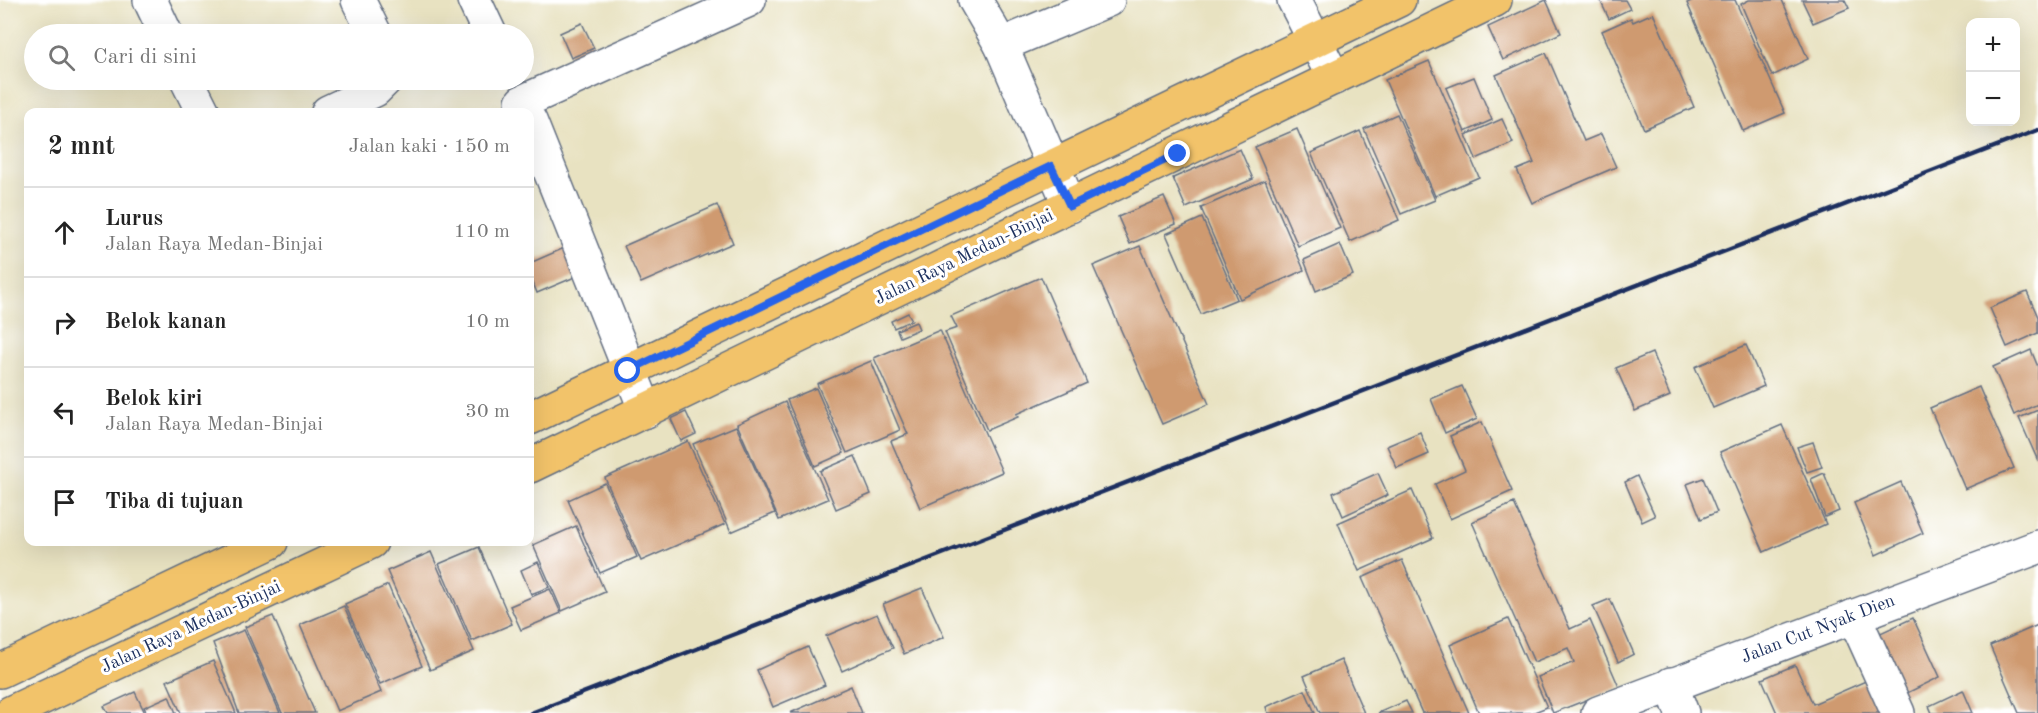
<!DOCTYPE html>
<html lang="id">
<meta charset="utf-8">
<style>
body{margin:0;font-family:"Old Standard TT",serif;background:#f2f2f2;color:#222}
.controls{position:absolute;right:18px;top:18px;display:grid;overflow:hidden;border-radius:12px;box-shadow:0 6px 24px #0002}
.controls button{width:54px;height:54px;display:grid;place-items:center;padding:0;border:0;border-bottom:2px solid #e0e0e0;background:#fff;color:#222;font:30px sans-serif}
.stop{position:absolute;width:18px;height:18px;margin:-14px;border:4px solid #2563eb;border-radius:50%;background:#fff}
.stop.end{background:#2563eb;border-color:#fff;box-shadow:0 2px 6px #0008}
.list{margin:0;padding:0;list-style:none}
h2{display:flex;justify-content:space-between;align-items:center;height:78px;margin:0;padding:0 24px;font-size:26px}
h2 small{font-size:20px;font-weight:400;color:#767676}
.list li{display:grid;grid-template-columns:39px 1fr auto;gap:18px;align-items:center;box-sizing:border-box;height:90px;padding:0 24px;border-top:2px solid #e0e0e0}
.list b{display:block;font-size:22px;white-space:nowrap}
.list p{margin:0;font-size:20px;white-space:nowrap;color:#767676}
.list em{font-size:20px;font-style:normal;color:#767676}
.icon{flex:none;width:33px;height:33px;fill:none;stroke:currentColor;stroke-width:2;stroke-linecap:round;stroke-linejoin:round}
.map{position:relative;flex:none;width:2038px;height:713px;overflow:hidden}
.search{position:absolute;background:#fff;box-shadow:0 6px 24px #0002;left:24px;top:24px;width:510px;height:66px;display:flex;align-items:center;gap:15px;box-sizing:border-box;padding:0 21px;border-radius:33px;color:#767676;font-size:22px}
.panel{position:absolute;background:#fff;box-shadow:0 6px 24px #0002;left:24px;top:108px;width:510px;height:438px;border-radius:12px}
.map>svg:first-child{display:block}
</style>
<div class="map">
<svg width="2038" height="713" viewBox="0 0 2038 713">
<rect width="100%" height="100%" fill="#fff"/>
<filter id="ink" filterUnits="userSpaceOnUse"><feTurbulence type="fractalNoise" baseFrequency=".0167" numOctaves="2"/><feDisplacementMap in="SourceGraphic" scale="12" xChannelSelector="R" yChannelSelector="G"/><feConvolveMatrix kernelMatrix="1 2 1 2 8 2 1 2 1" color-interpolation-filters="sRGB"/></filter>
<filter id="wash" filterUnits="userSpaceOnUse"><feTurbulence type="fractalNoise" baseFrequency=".008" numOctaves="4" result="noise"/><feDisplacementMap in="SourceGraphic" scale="24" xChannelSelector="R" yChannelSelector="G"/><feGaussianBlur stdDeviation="1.35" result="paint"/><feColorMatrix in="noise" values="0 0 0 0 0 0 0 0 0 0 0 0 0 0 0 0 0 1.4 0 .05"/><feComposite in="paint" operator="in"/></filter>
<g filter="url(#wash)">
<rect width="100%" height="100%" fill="#e8e2c1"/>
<g id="blocks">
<g fill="#cf9a6f">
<polygon points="1546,0 1561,33 1503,60 1488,27"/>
<polygon points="1600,0 1625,0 1630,9 1609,19"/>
<polygon points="1693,0 1735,0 1785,113 1743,131 1687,3"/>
<polygon points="1749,0 1782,0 1808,59 1772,76 1741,4"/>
<polygon points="1802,0 1845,0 1849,8 1813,23"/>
<polygon points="1653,13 1694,107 1644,129 1602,31 1631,18 1633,22"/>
<polygon points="582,23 594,48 571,58 560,33"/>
<polygon points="1546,53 1584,141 1601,134 1616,167 1532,203 1517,170 1534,163 1496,75"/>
<polygon points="1429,61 1479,177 1435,196 1385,80"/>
<polygon points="1474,77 1492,120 1465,132 1446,88"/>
<polygon points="1397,114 1435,200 1401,214 1364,129"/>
<polygon points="1502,119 1513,143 1476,159 1466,135"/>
<polygon points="1297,129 1340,228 1298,246 1255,147"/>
<polygon points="1360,131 1399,220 1350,242 1311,153"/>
<polygon points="1240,149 1253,179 1186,208 1173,178"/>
<polygon points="1265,180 1304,270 1240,299 1201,208"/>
<polygon points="1164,197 1176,224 1130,244 1118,217"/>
<polygon points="717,205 733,243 641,283 624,246"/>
<polygon points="1202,218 1237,299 1201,314 1166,234"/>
<polygon points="1340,244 1353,275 1316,291 1304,260"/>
<polygon points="569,246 582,274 537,293 530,275 530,263"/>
<polygon points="1140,246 1209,404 1162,424 1093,266"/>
<polygon points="1041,277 1087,383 1016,414 1018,417 987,430 945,332 957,328 951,316"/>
<polygon points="2027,292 2038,317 2038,333 2007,347 1990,308"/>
<polygon points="908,313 912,320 894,328 891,321"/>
<polygon points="916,322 919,329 900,337 897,330"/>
<polygon points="940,330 1002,472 920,508 891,441 908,434 874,358"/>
<polygon points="1746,345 1764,386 1713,408 1695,367"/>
<polygon points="2031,350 2038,367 2038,404 2014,415 1993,367"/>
<polygon points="1652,353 1670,396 1635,411 1616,368"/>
<polygon points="871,361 900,430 847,453 817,384"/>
<polygon points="1462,386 1477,419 1445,433 1431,399"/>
<polygon points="1979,387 2014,468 1965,489 1930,408"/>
<polygon points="816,388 844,453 815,466 787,400"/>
<polygon points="785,402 828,499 779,520 737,424"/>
<polygon points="2038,410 2038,461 2019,418"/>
<polygon points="686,412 696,434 681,441 671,419"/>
<polygon points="1482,422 1512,491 1450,519 1435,484 1465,470 1450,436"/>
<polygon points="1782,425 1826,524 1764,552 1720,452"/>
<polygon points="736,426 775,513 731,532 693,444"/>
<polygon points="1420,432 1429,454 1397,468 1387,446"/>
<polygon points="688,441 725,524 641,561 605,478"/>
<polygon points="1813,442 1822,467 1807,472 1797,447"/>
<polygon points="855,456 871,494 836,509 820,471"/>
<polygon points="1378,473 1388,495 1343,516 1333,493"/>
<polygon points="1824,473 1839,511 1825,517 1811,479"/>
<polygon points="1637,476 1655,516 1642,522 1625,482"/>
<polygon points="1703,478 1717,512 1701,519 1687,484"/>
<polygon points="1901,482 1923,533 1876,555 1854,503"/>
<polygon points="605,483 637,557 600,573 568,500"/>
<polygon points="1412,490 1433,538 1359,571 1338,523"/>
<polygon points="1514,503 1570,629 1590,620 1619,687 1553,713 1538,677 1574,662 1568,648 1534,662 1472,522"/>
<polygon points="576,526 605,592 562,611 533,545"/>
<polygon points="479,547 512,624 472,641 439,564"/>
<polygon points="431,552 474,651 430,670 387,571"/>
<polygon points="1402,560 1469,713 1422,713 1362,578"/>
<polygon points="538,562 549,587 531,594 521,570"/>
<polygon points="388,585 422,666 380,684 345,604"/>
<polygon points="922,588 944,637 904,654 883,604"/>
<polygon points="550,589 561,613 521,630 510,606"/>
<polygon points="1610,599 1634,654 1618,662 1593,606"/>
<polygon points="344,606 381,692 337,711 300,625"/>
<polygon points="877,614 893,648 842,671 826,636"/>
<polygon points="273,616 315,713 282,713 245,627"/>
<polygon points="1913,618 1940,677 1903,695 1876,635"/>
<polygon points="1508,619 1547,707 1532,713 1479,713 1450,645"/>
<polygon points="2038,625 2038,713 2019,713 1990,646"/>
<polygon points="244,630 259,664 280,713 239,713 213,643"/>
<polygon points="808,647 825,685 773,707 757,670"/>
<polygon points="1341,660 1364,713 1320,713 1304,676"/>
<polygon points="213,661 236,713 181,713 167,681"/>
<polygon points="1795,665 1813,704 1868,680 1883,713 1777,713 1762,679"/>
<polygon points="851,686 862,713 790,713"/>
<polygon points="1305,690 1315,713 1268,713 1266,707"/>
<polygon points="1963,690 1973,713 1932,713 1929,706"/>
<polygon points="135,692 145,713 108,713 104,706"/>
<polygon points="169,696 176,713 147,713 144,707"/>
<polygon points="1406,701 1412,713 1378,713"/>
</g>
</g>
</g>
<g filter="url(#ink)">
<use href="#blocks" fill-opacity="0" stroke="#636e81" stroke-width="1.5"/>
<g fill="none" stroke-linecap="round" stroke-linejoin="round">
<g stroke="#636e81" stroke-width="36">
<g id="minor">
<polyline points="150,0 166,34"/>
<polyline points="358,0 375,34"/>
<polyline points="474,0 490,34"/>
<polyline points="975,0 1001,45 1070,206"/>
<polyline points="1294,0 1334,78"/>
<polyline points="1001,45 1108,0"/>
<polyline points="187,80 203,112"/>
<polyline points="522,102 749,0"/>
<polyline points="328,112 375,90 385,80"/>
<polyline points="530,121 646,411"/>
<polyline points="1854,616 1898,713"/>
<polyline points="1671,684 1682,713"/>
<polyline points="1598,713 2038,547"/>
</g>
</g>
<g stroke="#636e81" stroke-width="36">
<g id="major">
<polyline points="530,418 1399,0"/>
<polyline points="530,466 1495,0"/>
<polyline points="0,671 271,542"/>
<polyline points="10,713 371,542"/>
</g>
</g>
<use href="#minor" stroke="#fff" stroke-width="33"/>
<use href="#major" stroke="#f2c36a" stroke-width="33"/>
<polyline stroke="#1b2f5e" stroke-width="4.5" points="531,713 2038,130"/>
</g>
</g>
<g fill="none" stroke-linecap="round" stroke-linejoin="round" filter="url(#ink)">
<polyline stroke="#2563eb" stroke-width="8" points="628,371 1051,166 1070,206 1178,154"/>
</g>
<g text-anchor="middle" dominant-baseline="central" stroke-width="6" stroke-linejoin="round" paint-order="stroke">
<g font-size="18" fill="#1b2f5e" stroke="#fff">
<text transform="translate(964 257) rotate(-26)">Jalan Raya Medan-Binjai</text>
<text transform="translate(191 627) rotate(-25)">Jalan Raya Medan-Binjai</text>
<text transform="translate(1818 629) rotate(-21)">Jalan Cut Nyak Dien</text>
</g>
</g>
</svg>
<div class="controls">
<button>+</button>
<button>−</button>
</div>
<div class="stop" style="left:628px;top:371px"></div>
<div class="stop end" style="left:1178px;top:154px"></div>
<div class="search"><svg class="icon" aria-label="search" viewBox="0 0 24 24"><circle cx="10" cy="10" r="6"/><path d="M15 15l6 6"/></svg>Cari di sini</div>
<section class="panel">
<h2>2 mnt<small>Jalan kaki · 150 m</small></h2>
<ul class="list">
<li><svg class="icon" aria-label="ahead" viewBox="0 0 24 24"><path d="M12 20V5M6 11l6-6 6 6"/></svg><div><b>Lurus</b><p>Jalan Raya Medan-Binjai</p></div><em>110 m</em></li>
<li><svg class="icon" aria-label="right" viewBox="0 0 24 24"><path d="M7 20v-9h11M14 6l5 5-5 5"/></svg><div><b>Belok kanan</b></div><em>10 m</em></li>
<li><svg class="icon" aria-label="left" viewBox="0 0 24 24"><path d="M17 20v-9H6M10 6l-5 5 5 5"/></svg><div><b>Belok kiri</b><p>Jalan Raya Medan-Binjai</p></div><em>30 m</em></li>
<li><svg class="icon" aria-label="arrive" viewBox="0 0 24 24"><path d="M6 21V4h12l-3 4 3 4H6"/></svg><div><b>Tiba di tujuan</b></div></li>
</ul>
</section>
</div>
